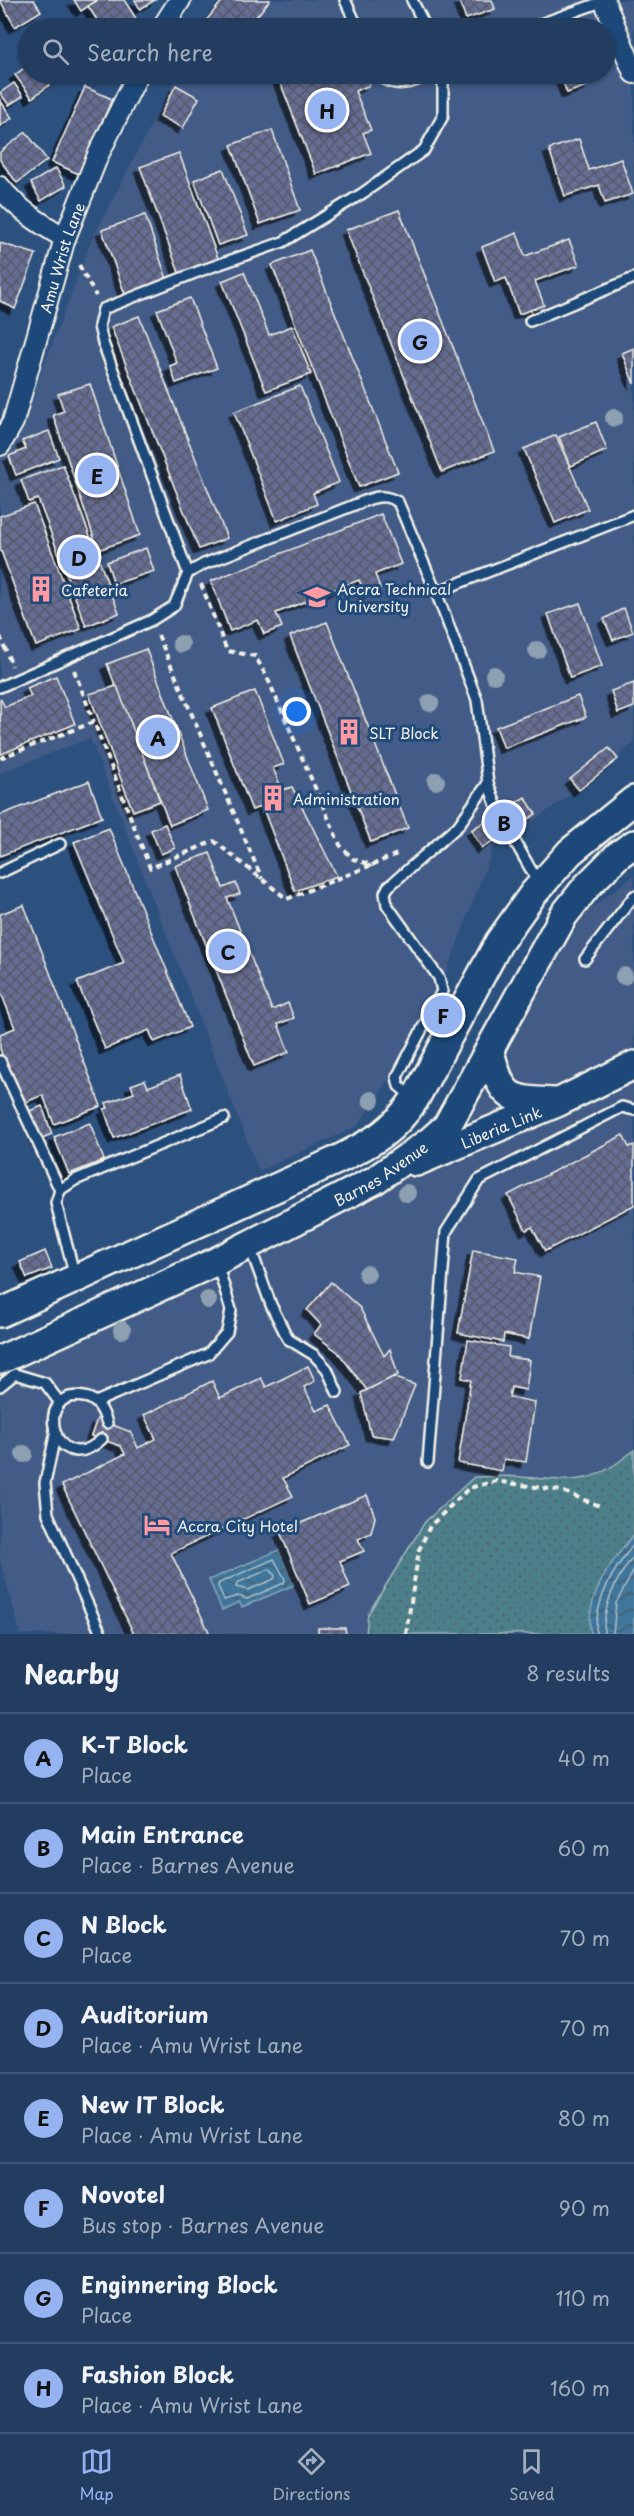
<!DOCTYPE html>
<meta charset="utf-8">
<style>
body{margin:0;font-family:"Playpen Sans",sans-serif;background:#2a4465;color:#f1f3f6}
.you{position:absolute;left:297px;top:712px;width:21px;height:21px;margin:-15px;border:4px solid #fff;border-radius:50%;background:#1a73e8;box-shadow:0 0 0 9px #1a73e833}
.badge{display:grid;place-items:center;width:39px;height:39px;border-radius:50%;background:#95b2f1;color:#111;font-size:20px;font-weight:700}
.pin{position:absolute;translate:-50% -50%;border:3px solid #fff;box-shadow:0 2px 6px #0006}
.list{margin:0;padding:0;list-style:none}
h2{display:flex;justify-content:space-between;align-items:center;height:78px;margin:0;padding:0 24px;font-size:26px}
h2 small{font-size:20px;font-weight:400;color:#a2aebd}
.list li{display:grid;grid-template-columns:39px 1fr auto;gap:18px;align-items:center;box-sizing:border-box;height:90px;padding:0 24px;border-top:2px solid #3f5674}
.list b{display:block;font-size:22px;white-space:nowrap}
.list p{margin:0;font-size:20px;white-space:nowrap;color:#a2aebd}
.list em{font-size:20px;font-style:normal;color:#a2aebd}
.icon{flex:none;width:33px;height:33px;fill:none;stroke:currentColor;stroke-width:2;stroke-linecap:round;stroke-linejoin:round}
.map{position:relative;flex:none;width:634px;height:1634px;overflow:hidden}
.search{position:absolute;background:#223d5f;box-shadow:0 2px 4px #0004;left:18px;right:18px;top:18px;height:66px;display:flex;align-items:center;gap:15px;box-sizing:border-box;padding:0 21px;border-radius:33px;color:#a2aebd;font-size:22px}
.sheet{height:798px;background:#223d5f}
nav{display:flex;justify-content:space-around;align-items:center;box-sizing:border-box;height:84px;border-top:2px solid #3f5674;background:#223d5f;font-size:16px;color:#a2aebd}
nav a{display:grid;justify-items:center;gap:3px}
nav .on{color:#95b2f1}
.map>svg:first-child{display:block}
</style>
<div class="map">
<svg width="634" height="1634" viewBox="0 0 634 1634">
<defs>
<pattern id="grass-dots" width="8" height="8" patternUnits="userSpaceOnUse" patternTransform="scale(1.5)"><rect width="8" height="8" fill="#4e7f8a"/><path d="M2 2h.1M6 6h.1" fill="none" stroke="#4c666b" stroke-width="1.8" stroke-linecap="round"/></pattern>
<pattern id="water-waves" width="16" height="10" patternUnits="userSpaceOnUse" patternTransform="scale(1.5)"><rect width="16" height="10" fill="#3f769b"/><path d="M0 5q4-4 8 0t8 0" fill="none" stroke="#445f70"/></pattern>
<pattern id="building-cross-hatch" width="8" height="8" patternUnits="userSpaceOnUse" patternTransform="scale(1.5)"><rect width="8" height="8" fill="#656d93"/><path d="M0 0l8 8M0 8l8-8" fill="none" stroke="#565969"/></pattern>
<filter id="shadow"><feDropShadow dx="-5.5" dy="5.5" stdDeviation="0" flood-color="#0009"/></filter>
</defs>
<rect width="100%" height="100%" fill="#2d517f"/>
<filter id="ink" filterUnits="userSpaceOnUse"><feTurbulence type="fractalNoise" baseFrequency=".0167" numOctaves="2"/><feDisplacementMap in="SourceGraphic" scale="12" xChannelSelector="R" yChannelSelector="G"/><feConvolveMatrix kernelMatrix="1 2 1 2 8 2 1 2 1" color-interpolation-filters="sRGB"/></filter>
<g filter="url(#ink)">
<g fill="#425c87">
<polygon points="228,0 634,0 634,743 563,800 493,848 431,1013 358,1126 259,1171 90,738 0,773 0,457 10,445 31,399 92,239 178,74 606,74 606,28 208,28"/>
<polygon points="634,876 634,1634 21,1634 0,1560 0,1393 5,1382 76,1333 377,1190 504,1047 586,912"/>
</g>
<path fill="url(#grass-dots)" stroke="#a1b8b9" stroke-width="1.5" d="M634 1450V1634H366L368 1614 425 1522 474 1477C489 1477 506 1475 521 1477 574 1481 591 1487 634 1450Z"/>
<g fill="url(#water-waves)" stroke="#87a7ba" stroke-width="1.5">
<path d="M634 1534V1634H591C584 1597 612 1561 634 1534Z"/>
<polygon points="279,1550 294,1585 242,1607 239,1602 222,1610 209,1580"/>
</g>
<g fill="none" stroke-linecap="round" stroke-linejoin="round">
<g stroke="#acc0c9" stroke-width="1.5">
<polygon points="274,1559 285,1579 284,1583 247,1599 238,1596 224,1600 218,1586 219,1583"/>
<polygon points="270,1569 275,1576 274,1579 248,1590 236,1587 237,1583"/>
<path d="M596 1634C595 1599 613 1570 634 1544"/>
<path d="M604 1634C603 1604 616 1578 634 1556"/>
<polyline points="613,1634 616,1603 634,1570"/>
</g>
</g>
<g fill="url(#building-cross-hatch)" stroke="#f4f1e8" stroke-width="1.5" filter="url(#shadow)">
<polygon points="0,0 34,0 41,11 15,27"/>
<polygon points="74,0 98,0 81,11"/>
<polygon points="98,0 124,0 139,23 130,28 102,28 88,6"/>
<polygon points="135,0 155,0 140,9"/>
<polygon points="223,0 270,0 247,28 200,28"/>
<polygon points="459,0 492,0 495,9 466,19"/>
<polygon points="316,18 320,28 290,28"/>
<polygon points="28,65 28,74 64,74 32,98 15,75"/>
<polygon points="277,74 366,74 370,85 355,91 371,130 363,133 371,153 316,174"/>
<polygon points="560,74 585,74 589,85 567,93"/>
<polygon points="14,83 23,96 9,105 0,93"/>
<polygon points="176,85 199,98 183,128 160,116"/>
<polygon points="85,87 112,99 79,174 52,162"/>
<polygon points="0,100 12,118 0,126"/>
<polygon points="272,130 300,210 260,224 231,145"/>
<polygon points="26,132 47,160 17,183 0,160 0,152"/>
<polygon points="579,139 589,170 621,159 633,194 605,203 599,185 565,196 549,149"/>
<polygon points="179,153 219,261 180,275 140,167"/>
<polygon points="56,168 66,186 41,201 31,183"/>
<polygon points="223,169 248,235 218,245 194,180"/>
<polygon points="399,210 494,451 442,472 346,230"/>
<polygon points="145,215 168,282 126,297 102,230"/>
<polygon points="517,233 525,256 569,240 579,265 535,281 544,305 519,314 506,278 495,282 482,247"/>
<polygon points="0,243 36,254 15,309 0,301"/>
<polygon points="310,250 398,472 359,487 272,265"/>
<polygon points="244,272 269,335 292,326 311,374 266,391 222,281"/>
<polygon points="190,298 217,368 176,383 170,366 177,363 157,310"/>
<polygon points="139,316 227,538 199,549 111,327"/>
<polygon points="634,348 634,384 622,353"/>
<polygon points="90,384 140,535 98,550 53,415 64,411 58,394"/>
<polygon points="300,386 339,482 313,493 317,504 277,521 234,412"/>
<polygon points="596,422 607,450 571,466 559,437"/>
<polygon points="49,431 59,458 16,475 9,456 26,449 22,441"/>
<polygon points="556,435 588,509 555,523 524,449"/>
<polygon points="63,465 119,613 86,626 38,499 29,502 21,480"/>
<polygon points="34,504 81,629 36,646 0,548 0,516"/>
<polygon points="381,514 401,564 375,574 380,588 365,594 359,580 276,613 282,627 264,634 258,620 230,631 211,581"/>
<polygon points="146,548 154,571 114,584 107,562"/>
<polygon points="580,603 602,666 570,678 548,614"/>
<polygon points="624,608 633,632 613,640 604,619"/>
<polygon points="327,622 408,828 371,842 290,636"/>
<polygon points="146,649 208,810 170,825 107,664"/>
<polygon points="56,676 75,724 1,754 0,698 5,707 31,696 27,688"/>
<polygon points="634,683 634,707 618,713 611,691"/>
<polygon points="117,686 160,801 133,811 89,694"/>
<polygon points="255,691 284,764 273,768 282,790 292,787 337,876 295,891 262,806 252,810 212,708"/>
<polygon points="578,696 586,717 504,748 496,727"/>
<polygon points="609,748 618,759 579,790 570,779"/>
<polygon points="89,781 102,817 0,856 0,815"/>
<polygon points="525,797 536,814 482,848 471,830"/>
<polygon points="165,824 175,848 161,854 151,830"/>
<polygon points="109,828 190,1027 154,1042 149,1030 105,1049 77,982 124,963 74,842"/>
<polygon points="210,853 223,888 236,883 240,894 227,898 272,1010 288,1003 294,1018 278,1024 289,1052 254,1066 175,866"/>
<polygon points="24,905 101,1106 54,1124 43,1095 21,1104 0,1049 0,1034 15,1028 0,990 0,914"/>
<polygon points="180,1075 192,1109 114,1138 104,1109 108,1108 106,1103 134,1093 131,1085 145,1080 148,1087"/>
<polygon points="42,1106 52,1134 37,1140 27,1112"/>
<polygon points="90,1123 104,1160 69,1174 54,1137"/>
<polygon points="623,1135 629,1147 634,1145 634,1205 545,1251 532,1227 526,1230 508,1195"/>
<polygon points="473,1250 518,1258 515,1272 540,1277 529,1339 504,1334 503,1342 458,1333"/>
<polygon points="45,1251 52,1268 27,1278 20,1262"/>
<polygon points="331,1282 360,1308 384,1356 390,1349 398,1375 367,1390 338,1352 314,1334 321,1325 307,1310"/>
<polygon points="468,1340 509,1347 508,1357 530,1360 526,1390 511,1387 509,1397 535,1402 526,1462 504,1459 502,1471 458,1463 471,1380 462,1378"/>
<polygon points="308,1366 315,1381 304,1387 316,1411 330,1405 350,1445 283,1478 293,1496 171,1553 210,1634 134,1634 62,1485 125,1454 121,1446 91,1436 97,1419 131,1432 138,1448 156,1439 144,1415 212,1381 220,1398 261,1378 266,1387"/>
<polygon points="393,1377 415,1385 394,1438 371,1435 361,1393"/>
<polygon points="367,1495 375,1517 371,1533 358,1539 364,1551 340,1561 350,1587 310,1604 280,1532"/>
<polygon points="318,1628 345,1628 346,1634 318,1634"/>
</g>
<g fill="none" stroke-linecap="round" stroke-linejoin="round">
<g stroke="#f4f1e8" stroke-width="14">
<g id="lane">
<polyline points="345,0 358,28"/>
<polyline points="412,0 426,28"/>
<polyline points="529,28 604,1"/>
<path d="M379 74C390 88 414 85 427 74"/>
<polyline points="530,321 634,278"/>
<polyline points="188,573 103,343 99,326 103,309 200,271 283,242 363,193 424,150 443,116 443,74"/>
<polyline points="436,592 634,515"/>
<path d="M0 687 152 620 174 606 188 573 204 564 367 500C379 496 386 495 398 502L436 592 477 700 488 783 499 813"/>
<polyline points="509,831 539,884"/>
<polyline points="0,873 60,844"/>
<polyline points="585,959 634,896"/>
<polyline points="0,1061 60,1190"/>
<polyline points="412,1097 399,1086 397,1077 442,991 439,978 387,905 385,893 388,887 458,826 488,783"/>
<polyline points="250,1247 271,1305 288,1339 314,1355 327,1369 337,1392"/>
<polyline points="75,1277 56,1203 60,1190 75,1180 224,1118"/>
<polyline points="0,1386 15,1374 45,1383 60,1403"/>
<polyline points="96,1402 208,1354 227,1332 231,1310 217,1263"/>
<polyline points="55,1436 45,1483 48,1514 101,1634"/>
<path d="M102 1439C54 1484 31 1387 84 1397 98 1399 103 1411 107 1423"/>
<polyline points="428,1462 446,1232 479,1180 622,1107 634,1110"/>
</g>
</g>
<g stroke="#f4f1e8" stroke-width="24">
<g id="street">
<polyline points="604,0 634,73"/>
<polyline points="162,28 180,0"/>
<path d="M0 187C17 209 41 224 65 238"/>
<path id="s1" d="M0 445 13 422 65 238 98 155 138 74"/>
</g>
</g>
<g stroke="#f4f1e8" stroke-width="32">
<g id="secondary">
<path d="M490 1052C503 1099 507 1100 555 1102"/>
<path id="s2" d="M416 1162 559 1102 634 1065"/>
<path d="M0 1313 335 1161C372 1142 390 1135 415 1099L499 942 533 894 570 852 634 800"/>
<path id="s3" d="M0 1360 217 1261 375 1180 430 1141 447 1126 458 1106 564 915 587 886 618 855 634 844"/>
</g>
</g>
<g stroke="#f4f1e8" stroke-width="4" stroke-dasharray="6 4.5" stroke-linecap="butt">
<polyline points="79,265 96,296"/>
<polyline points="201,584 227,651 255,656 267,677 340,845 353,859 372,865 399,853"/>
<polyline points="158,635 262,879"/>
<polyline points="0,636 12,666"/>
<polyline points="74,670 94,722"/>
<polyline points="0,758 94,722 150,868 214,841 287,899 372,865"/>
<polyline points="406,1634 419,1550 430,1526 469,1488 496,1481 562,1491 602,1507"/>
</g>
<use href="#lane" stroke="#1f4a7a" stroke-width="9"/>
<use href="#street" stroke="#1f4a7a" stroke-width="20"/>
<use href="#secondary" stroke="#1f4a7a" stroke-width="27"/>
</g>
<g fill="#8da0b1">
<circle cx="614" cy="418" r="9"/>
<circle cx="181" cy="644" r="9"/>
<circle cx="537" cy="650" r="9"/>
<circle cx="494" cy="675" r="9"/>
<circle cx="430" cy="703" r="9"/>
<circle cx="436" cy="781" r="9"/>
<circle cx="624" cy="976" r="9"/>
<circle cx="371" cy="1100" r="9"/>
<circle cx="407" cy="1193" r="9"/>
<circle cx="367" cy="1274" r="9"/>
<circle cx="208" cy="1300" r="9"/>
<circle cx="122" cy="1330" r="9"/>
<circle cx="24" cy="1454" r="9"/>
</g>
</g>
<defs>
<g id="building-bare" transform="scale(2.07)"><path d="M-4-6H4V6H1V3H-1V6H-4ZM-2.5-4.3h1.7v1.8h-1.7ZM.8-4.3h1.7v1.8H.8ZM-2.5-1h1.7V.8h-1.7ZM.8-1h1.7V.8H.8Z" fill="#ff9aa2" stroke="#1f4a7a" stroke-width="2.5" paint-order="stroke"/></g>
<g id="university-bare" transform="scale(2.07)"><path d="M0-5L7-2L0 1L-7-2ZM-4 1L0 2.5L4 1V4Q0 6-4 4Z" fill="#ff9aa2" stroke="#1f4a7a" stroke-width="2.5" paint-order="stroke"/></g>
<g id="hotel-bare" transform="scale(2.07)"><path d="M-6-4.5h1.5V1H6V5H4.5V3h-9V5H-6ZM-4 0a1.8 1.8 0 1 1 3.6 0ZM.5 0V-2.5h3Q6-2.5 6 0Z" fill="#ff9aa2" stroke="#1f4a7a" stroke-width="2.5" paint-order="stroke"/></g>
</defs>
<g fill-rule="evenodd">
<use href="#building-bare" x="41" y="589"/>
<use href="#university-bare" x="317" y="597"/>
<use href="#building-bare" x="349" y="732"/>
<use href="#building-bare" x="273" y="798"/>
<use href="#hotel-bare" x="157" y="1525"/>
</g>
<g text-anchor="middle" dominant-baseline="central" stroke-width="6" stroke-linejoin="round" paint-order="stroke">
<g font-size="15" fill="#f4f1e8" stroke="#1f4a7a">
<text stroke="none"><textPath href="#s1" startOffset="198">Amu Wrist Lane</textPath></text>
<text stroke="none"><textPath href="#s2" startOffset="92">Liberia Link</textPath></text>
<text stroke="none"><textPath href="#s3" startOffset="424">Barnes Avenue</textPath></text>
</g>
<g font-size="15" fill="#f4f1e8" stroke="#1f4a7a" text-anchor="start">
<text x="337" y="588">Accra Technical<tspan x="337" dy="17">University</tspan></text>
<text x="61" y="589">Cafeteria</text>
<text x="369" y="732">SLT Block</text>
<text x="293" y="798">Administration</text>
<text x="177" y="1525">Accra City Hotel</text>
</g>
</g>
</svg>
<div class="you"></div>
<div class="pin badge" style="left:158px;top:737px">A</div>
<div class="pin badge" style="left:504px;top:822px">B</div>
<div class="pin badge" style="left:228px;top:951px">C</div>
<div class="pin badge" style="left:79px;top:557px">D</div>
<div class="pin badge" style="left:97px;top:475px">E</div>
<div class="pin badge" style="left:443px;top:1015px">F</div>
<div class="pin badge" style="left:420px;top:341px">G</div>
<div class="pin badge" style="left:327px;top:110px">H</div>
<div class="search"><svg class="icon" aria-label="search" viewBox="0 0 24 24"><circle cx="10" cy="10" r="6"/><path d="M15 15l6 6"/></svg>Search here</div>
</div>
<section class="sheet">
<h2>Nearby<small>8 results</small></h2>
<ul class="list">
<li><span class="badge">A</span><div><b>K-T Block</b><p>Place</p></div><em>40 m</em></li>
<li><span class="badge">B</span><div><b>Main Entrance</b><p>Place · Barnes Avenue</p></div><em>60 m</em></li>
<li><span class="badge">C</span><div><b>N Block</b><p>Place</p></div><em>70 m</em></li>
<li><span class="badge">D</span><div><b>Auditorium</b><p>Place · Amu Wrist Lane</p></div><em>70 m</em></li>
<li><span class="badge">E</span><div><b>New IT Block</b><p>Place · Amu Wrist Lane</p></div><em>80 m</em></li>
<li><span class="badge">F</span><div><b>Novotel</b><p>Bus stop · Barnes Avenue</p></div><em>90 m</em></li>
<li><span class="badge">G</span><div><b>Enginnering Block</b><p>Place</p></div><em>110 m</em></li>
<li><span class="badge">H</span><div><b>Fashion Block</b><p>Place · Amu Wrist Lane</p></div><em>160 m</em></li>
</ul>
</section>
<nav>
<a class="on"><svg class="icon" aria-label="map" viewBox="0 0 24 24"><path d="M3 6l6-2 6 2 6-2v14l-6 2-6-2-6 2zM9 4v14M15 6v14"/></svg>Map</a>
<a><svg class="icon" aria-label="directions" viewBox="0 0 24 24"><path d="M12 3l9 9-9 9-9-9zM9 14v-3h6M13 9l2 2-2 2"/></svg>Directions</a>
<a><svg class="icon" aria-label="saved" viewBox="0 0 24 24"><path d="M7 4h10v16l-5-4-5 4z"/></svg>Saved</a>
</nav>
